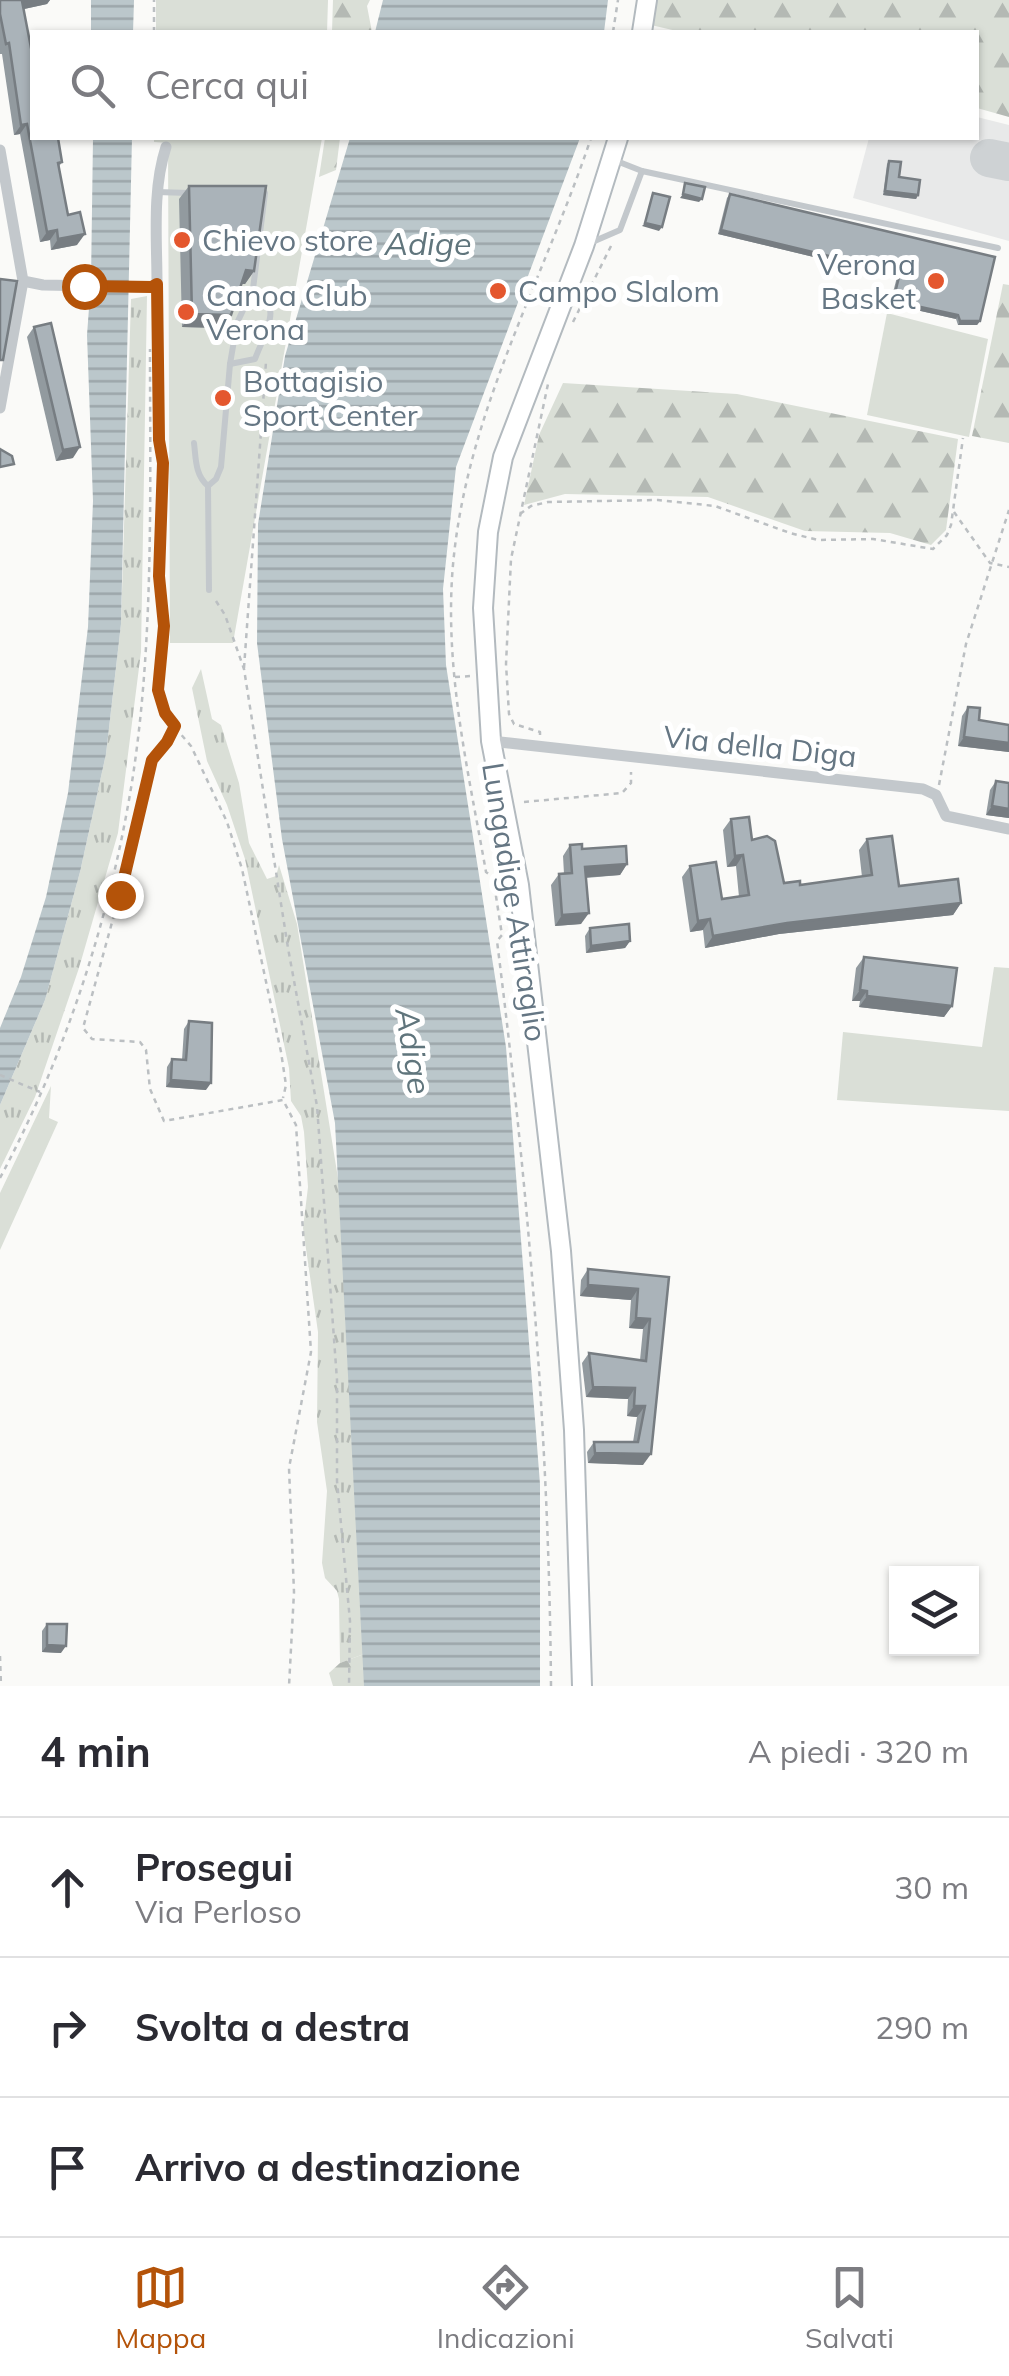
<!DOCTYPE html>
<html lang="it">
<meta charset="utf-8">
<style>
body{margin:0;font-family:Mulish,sans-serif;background:#f7f7f7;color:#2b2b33}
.controls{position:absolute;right:30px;bottom:30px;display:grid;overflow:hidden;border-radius:0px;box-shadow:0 2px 8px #0004}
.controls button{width:90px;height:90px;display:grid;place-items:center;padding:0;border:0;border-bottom:2px solid #e1e1e2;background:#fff;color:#2b2b33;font:50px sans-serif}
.stop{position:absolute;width:30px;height:30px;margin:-22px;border:8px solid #b45309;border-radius:50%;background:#fff}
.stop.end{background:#b45309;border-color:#fff;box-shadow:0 2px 10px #0008}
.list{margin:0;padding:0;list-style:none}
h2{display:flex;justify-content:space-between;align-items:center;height:130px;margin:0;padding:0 40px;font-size:42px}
h2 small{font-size:32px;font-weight:400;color:#7c7c81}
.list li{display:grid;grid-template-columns:65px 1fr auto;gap:30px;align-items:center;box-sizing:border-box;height:140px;padding:0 40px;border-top:2px solid #e1e1e2}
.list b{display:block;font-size:38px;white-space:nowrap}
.list p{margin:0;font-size:32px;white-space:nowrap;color:#7c7c81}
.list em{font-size:32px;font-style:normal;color:#7c7c81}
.icon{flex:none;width:55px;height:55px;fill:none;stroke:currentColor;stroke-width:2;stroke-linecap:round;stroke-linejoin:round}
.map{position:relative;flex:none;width:1009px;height:1686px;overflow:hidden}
.search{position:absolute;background:#fff;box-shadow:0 2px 8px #0004;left:30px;right:30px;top:30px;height:110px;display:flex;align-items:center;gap:25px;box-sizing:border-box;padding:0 35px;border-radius:0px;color:#7c7c81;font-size:38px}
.sheet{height:550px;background:#fff}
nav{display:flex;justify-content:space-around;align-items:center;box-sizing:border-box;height:140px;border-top:2px solid #e1e1e2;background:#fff;font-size:28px;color:#7c7c81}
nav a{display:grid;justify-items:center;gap:5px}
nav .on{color:#b45309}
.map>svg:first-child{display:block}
</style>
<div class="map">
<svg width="1009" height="1686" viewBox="0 0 1009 1686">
<defs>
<pattern id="grass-tufts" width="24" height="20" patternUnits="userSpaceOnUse" patternTransform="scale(2.5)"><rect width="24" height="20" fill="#dadfd7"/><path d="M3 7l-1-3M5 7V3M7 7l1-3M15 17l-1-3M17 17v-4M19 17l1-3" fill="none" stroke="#b4b9b4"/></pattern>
<pattern id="forest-firs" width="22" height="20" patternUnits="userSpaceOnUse" patternTransform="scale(2.5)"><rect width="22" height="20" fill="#dadfd7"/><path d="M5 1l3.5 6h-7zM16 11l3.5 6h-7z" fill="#b4b9b4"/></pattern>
<pattern id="water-rules" width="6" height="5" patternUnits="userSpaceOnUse" patternTransform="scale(2.5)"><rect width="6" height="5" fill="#bbc7cb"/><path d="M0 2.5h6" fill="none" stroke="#9ca6aa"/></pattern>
</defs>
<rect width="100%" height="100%" fill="#fafaf8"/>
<polygon fill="#e8e9e9" points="977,117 1009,125 1009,241 853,198 869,138 976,138"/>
<g fill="url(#grass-tufts)">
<polygon points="147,296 141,652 118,833 79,968 35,1097 0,1169 0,1105 45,1000 80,872 106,754 121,624 131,299"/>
<polygon points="201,669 212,719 221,725 239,783 249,843 267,879 276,876 279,865 297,924 342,1203 372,1651 340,1663 339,1599 337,1591 325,1578 322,1563 327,1491 317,1422 318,1332 303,1228 308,1187 304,1132 301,1116 291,1101 289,1068 245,859 227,805 207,761 192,688"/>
</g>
<g fill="url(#forest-firs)">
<polygon points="333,0 370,0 367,6 372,32 332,32"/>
<polygon points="655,0 1009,0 1009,117 977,108 976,32 681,32 651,25"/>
<polygon points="325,138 340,138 336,170 319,177"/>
<polygon points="1003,284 1009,285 1009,443 972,436"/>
<polygon points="563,383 737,394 958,439 946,530 931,545 890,533 805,531 708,497 565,494 524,505 539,435"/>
<polygon points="372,1651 377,1686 333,1686 329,1673 340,1663"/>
</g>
<g fill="#dadfd7">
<polygon points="156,0 328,0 327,32 156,32"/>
<polygon points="154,138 322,138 233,643 170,643 168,143 154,142"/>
<polygon points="887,313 988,339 969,437 867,415"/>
<polygon points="994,967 1009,968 1009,1111 837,1100 843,1032 982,1047"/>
<polygon points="51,1086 49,1118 58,1122 0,1250 0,1193"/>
</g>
<g fill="url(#water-rules)">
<polygon points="91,0 134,0 133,32 91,32"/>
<polygon points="383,0 608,0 604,32 375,32"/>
<polygon points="93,138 132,138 121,624 106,754 80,872 45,1000 0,1105 0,1028 21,977 46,897 68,793 88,627 93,501 87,335 91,281"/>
<polygon points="350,138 580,138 456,467 443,589 446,665 506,1047 540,1484 540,1686 364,1686 335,1123 282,839 257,643 258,524 285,356"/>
</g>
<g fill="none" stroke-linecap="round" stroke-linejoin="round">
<polyline stroke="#ced2d4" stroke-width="38" points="989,158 1009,162"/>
<g stroke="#b3babf" stroke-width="22">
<g id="secondary">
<polyline points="642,32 647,0"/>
<polyline points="582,1686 574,1430 561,1251 519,885 491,741 483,608 488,532 503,457 584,246 618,138"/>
</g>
</g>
<g stroke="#bbbfc2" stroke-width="2.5" stroke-dasharray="5 5" stroke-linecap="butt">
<polyline points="154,32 154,0"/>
<polyline points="613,32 618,0"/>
<polyline points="573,322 612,244"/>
<polyline points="159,353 159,441 163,463 159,576 164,626 159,700 172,724 191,746 227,822 242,869 281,1052 286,1085 283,1098"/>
<polyline points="954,512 990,563 1009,567"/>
<polyline points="520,514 531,506 548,502 658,500 715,506 790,533 818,540 873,539 933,549 947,535 951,525 963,438"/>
<polyline points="216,601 225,615 244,669 288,948 317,1106 337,1380 337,1481 350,1621 349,1686"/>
<polyline points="244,668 266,362"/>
<polyline points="455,677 472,676"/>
<polyline points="175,726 167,742 152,760 147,778 136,835 83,1028 92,1039 140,1042 146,1050 150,1089 164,1121 283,1100 296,1125 311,1352 289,1468 294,1592 289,1686"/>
<polyline points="540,735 540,732 514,724 509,714 506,664 511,559 548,384"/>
<polyline points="939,785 966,644 1009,510"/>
<polyline points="524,802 622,793 631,783 631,772"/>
<polyline points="0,1075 40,1092"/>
<path d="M0 1178C65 1056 110 919 132 782 154 642 150 491 150 349"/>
<polyline points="0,1656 1,1686"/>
<path d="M551 1686C549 1437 528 1188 497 941L502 935 493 877 486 872C469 775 446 678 452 578 462 421 542 284 591 138"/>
</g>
<g stroke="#c3c8cc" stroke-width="6">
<polyline points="614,160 642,171 998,248"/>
<polyline points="157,192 189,193"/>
<polyline points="590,243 620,230 642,171"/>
<polyline points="157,286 159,342"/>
<path d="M230 364 255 359C265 332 285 305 253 289"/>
<path d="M194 443C196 459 195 475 208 486L216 479 221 467 230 364 237 323 253 289 265 193H261"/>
<polyline points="208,486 209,590"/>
</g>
<g stroke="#c3c8cc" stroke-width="11">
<path d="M0 150 23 281 43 285 152 287 157 284C157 239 152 190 166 147"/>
<polyline points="0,408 23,281"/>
<polyline points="491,741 923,789 936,795 946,816 1009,829"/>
</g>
<use href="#secondary" stroke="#fff" stroke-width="18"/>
</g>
<g fill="#929a9f">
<polygon points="0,0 50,0 47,4 24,9 32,138 62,162 58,168 68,215 77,245 51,250 50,240 40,242 20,134 14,135 2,54 0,54"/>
<polygon points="889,161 899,177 918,195 916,199 883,195 887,164"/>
<polygon points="189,186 254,271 245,284 241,284 221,328 182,327 179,199"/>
<polygon points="730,194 995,257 980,321 977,325 958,325 956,319 890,304 897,277 718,234 727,198"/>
<polygon points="34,327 73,458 56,461 27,337"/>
<polygon points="968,707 979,720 1009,725 1009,752 958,746 962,716"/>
<polygon points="996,781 1009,783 1009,818 986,815 990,790"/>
<polygon points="731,819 752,840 784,883 800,885 862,877 859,850 867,839 899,886 961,903 953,915 779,934 705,948 703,930 690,932 682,877 690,866 722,899 739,897 736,866 727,867 723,830"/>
<polygon points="570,845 627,864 620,875 586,878 581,924 555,926 551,885 559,874 564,874 563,856"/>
<polygon points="590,928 630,941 625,948 586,953 585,936"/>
<polygon points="864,957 952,1006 944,1017 859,1007 860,1001 852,1001 856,968"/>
<polygon points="189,1021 206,1090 166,1087 167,1067 172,1059 182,1060 184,1029"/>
<polygon points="588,1269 669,1277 643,1465 588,1463 587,1452 594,1442 633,1442 637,1417 627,1416 628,1399 586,1397 582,1363 589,1353 640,1360 643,1329 629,1328 631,1300 580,1296 581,1280"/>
<polygon points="47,1624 61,1653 42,1652 42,1631"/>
</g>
<g fill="#777d82">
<polygon points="27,0 50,0 47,4 15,11 22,1"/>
<polygon points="27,124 20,134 14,135 21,125"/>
<polygon points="885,191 918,195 916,199 883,195"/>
<polygon points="683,194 702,199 699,202 680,198"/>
<polygon points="645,223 662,227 659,231 642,226"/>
<polygon points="57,230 50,240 40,242 47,232"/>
<polygon points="721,230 900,273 897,277 718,234"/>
<polygon points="85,234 77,245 51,250 58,239"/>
<polygon points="246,270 254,271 245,284 237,284"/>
<polygon points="893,301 958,315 956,319 890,304"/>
<polygon points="192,314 231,315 221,328 182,327"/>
<polygon points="960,321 980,321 977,325 958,325"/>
<polygon points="80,447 73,458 56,461 63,450"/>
<polygon points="964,737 1009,743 1009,752 958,746"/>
<polygon points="992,806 1009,809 1009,818 986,815"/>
<polygon points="743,855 736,866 727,867 735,856"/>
<polygon points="627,864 620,875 577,878 585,867"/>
<polygon points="961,903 953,915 779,934 705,948 713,936 787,923"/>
<polygon points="589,913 581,924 555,926 562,915"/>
<polygon points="710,919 703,930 690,932 698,921"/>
<polygon points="630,941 625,948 586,953 591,946"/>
<polygon points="860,990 867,991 860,1001 852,1001"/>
<polygon points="867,996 952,1006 944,1017 859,1007"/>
<polygon points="171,1080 211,1083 206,1090 166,1087"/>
<polygon points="588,1285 638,1289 631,1300 580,1296"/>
<polygon points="636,1318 650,1319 643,1329 629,1328"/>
<polygon points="593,1387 635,1388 628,1399 586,1397"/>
<polygon points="634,1406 645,1406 637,1417 627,1416"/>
<polygon points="595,1453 651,1454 643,1465 588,1463"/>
<polygon points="47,1645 66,1646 61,1653 42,1652"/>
</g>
<g fill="#aab3b9" stroke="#777d82" stroke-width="2.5">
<polygon points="0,0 27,0 22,1 32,53 32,138 58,138 62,162 58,163 68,215 80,212 85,234 58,239 57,230 47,232 27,124 21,125 9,43 6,44 0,14"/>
<polygon points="889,161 901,162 899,177 920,180 918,195 885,191"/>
<polygon points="685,183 705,187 702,199 683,194"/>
<polygon points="189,186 266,186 254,271 246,270 231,315 192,314"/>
<polygon points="653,193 670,197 662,227 645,223"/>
<polygon points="730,194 995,257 980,321 960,321 958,315 893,301 900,273 721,230"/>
<polygon points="0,279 17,281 3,360 0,360"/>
<polygon points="51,323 80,447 63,450 34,327"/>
<polygon points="0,449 12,456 14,464 0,467"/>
<polygon points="968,707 980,708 979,720 1009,725 1009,743 964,737"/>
<polygon points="996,781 1009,783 1009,809 992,806"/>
<polygon points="749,817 752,840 767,836 775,841 784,883 800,881 800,885 872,875 867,839 892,836 899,886 958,879 961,903 787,923 713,936 710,919 698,921 690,866 716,862 722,899 749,895 743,855 735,856 731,819"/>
<polygon points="582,844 582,849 626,846 627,864 585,867 589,913 562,915 559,874 572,873 570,845"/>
<polygon points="629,924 630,941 591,946 590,928"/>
<polygon points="864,957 957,968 952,1006 867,996 867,991 860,990"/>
<polygon points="189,1021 212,1023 211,1083 171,1080 172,1059 186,1060"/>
<polygon points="588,1269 669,1277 651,1454 595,1453 594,1442 638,1442 645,1406 634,1406 635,1388 593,1387 589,1353 646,1361 650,1319 636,1318 638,1289 588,1285"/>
<polygon points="47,1624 67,1624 66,1646 47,1645"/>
</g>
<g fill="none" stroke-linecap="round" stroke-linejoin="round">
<polyline stroke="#b45309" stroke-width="12" points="84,286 152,287 157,284 159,440 163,463 159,576 164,626 158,690 165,713 175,726 167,742 152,760 120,895"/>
</g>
<g fill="#e4572e" stroke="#fff" stroke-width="4">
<circle cx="182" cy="240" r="10"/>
<circle cx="936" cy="281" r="10"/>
<circle cx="498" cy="291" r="10"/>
<circle cx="186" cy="312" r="10"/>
<circle cx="223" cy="398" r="10"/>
</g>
<g text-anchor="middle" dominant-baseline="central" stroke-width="10" stroke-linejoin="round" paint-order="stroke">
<g font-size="30" fill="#657683" stroke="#fff" text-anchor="start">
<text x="202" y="240">Chievo store</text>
<text x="916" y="264" text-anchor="end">Verona<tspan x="916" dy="34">Basket</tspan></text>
<text x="518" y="291">Campo Slalom</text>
<text x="206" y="295">Canoa Club<tspan x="206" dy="34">Verona</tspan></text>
<text x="243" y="381">Bottagisio<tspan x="243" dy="34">Sport Center</tspan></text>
</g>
<g font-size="30" fill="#657683" stroke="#fff">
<text transform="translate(760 746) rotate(6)">Via della Diga</text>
<text transform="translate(515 902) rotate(81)">Lungadige Attiraglio</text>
</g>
<g font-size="32" font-style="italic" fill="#60757c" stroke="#fff">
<text x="428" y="243">Adige</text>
<text transform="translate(414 1051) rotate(81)">Adige</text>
</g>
</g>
</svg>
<div class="controls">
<button><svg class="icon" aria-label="layers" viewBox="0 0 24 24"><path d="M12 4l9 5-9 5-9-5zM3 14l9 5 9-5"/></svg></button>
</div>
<div class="stop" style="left:84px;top:286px"></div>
<div class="stop end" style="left:120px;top:895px"></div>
<div class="search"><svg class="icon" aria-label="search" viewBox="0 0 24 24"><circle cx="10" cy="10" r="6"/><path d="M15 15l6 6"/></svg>Cerca qui</div>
</div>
<section class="sheet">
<h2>4 min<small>A piedi · 320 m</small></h2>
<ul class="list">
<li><svg class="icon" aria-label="ahead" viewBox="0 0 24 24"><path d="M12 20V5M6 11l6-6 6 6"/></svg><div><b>Prosegui</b><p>Via Perloso</p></div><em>30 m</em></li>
<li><svg class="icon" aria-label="right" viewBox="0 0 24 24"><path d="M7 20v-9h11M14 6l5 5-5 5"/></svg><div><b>Svolta a destra</b></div><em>290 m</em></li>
<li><svg class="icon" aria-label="arrive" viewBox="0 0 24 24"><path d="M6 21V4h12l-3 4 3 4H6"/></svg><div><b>Arrivo a destinazione</b></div></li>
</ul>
</section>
<nav>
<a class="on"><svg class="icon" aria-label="map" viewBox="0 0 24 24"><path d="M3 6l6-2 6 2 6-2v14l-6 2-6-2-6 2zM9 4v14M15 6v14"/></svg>Mappa</a>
<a><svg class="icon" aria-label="directions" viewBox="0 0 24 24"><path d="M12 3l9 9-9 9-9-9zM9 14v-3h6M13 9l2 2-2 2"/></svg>Indicazioni</a>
<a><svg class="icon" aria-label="saved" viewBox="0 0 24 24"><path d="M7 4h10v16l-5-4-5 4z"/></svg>Salvati</a>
</nav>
